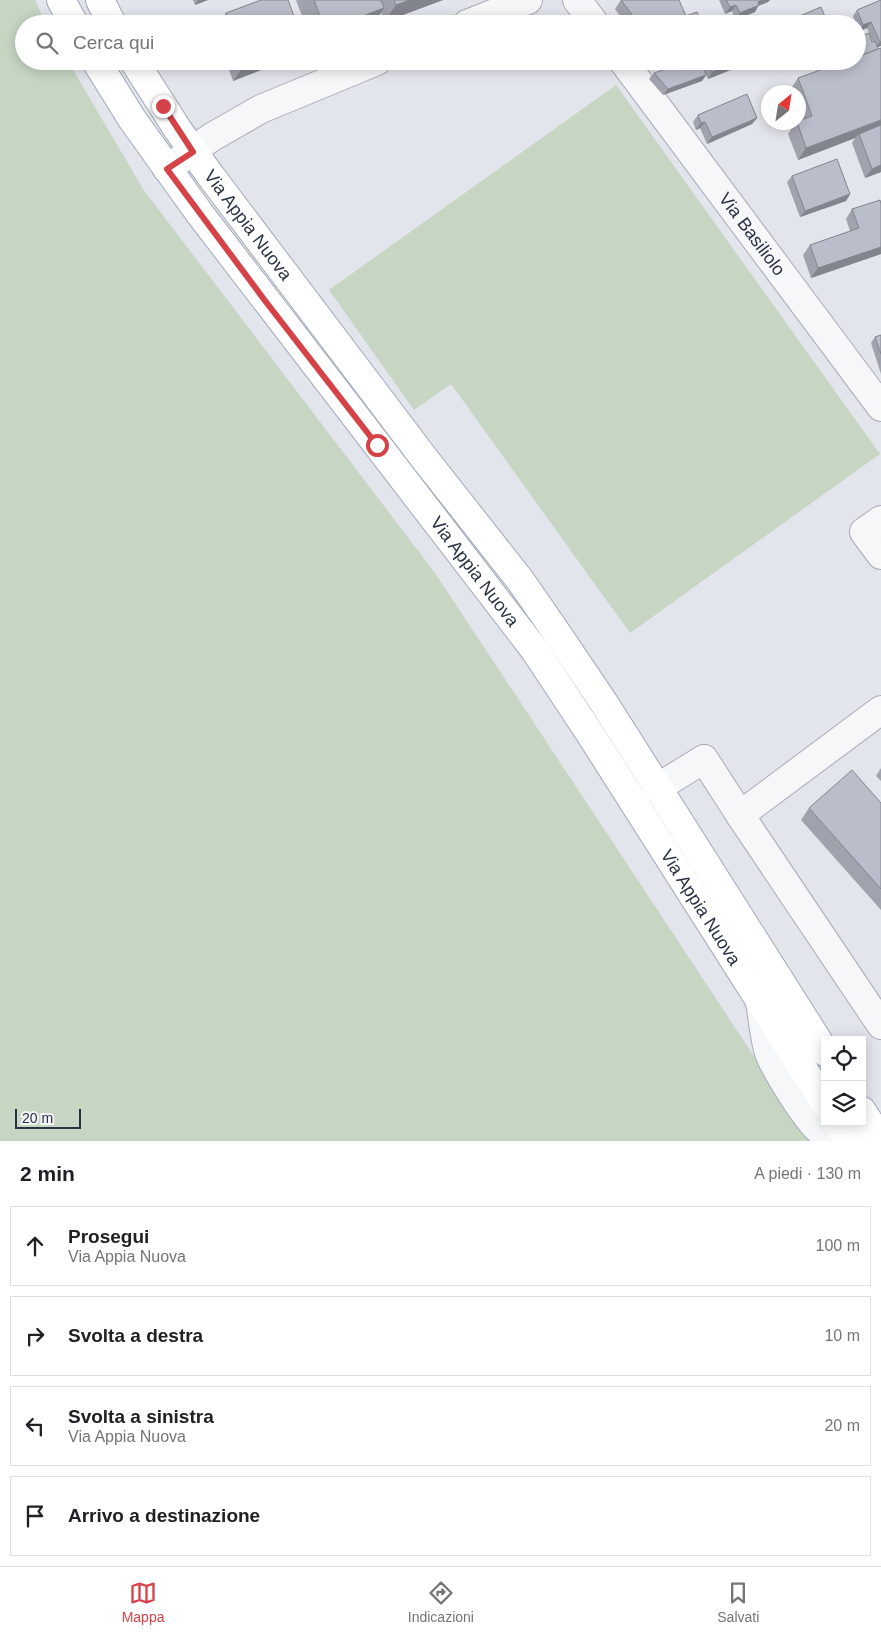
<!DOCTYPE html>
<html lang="it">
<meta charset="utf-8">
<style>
body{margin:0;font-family:Helvetica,sans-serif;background:#f6f6f6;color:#202124}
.controls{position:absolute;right:15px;bottom:15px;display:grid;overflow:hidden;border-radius:0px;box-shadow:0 2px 12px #0003}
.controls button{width:45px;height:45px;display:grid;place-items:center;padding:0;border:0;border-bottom:1px solid #e0e0e0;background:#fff;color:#202124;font:25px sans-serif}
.compass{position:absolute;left:761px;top:85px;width:45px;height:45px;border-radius:50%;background:#fff;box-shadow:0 2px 12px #0003;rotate:30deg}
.scale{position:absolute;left:15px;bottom:12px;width:66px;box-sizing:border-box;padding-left:5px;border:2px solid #2a3145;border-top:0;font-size:14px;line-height:18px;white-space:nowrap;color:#2a3145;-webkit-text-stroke:4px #f3f5f9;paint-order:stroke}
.stop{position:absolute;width:15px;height:15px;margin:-11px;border:4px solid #d54349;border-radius:50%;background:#fff}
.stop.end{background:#d54349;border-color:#fff;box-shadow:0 1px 5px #0008}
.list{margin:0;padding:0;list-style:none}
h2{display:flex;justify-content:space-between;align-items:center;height:65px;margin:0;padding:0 20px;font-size:21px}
h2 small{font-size:16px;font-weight:400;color:#757577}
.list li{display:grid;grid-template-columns:32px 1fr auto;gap:15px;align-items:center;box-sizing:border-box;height:80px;margin:0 10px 10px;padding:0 10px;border:1px solid #e0e0e0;border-radius:0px}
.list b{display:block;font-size:19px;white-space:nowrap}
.list p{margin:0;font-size:16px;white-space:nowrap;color:#757577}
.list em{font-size:16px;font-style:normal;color:#757577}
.icon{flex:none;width:28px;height:28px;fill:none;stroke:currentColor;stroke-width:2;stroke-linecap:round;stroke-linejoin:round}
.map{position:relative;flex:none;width:881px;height:1141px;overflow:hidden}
.search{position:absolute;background:#fff;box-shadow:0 2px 12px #0003;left:15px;right:15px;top:15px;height:55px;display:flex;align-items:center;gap:12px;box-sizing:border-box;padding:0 18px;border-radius:28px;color:#757577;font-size:19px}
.sheet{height:425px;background:#fff}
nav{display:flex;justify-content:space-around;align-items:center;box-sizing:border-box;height:70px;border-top:1px solid #e0e0e0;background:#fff;font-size:14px;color:#757577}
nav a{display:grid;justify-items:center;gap:2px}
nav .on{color:#d54349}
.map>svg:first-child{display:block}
</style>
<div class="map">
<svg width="881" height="1141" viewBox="0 0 881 1141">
<rect width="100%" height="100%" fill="#e3e5ec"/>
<g fill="#c6d6c3">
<polygon points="0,0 35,0 46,24 24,24 24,61 68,61 143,189 435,573 810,1141 0,1141"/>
<polygon points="616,85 880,454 630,633 451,384 414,410 329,290"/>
</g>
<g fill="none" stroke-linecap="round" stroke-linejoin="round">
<g stroke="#a8abb7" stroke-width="30">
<g id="minor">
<polyline points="577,0 595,24"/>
<polyline points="467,24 528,0"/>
<path id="s1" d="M623 61 881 407"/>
<polyline points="167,169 212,137 261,109 377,61"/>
<polyline points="881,520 864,532 881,555"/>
<polyline points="657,788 704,759 740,815 881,1025"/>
<polyline points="740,815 881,710"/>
<path d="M760 1003C763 1019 764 1037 769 1053 774 1067 810 1127 823 1133 837 1139 852 1132 864 1127"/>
</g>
</g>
<g stroke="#a1a8b8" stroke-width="30">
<g id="major">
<polyline points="61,0 74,24"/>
<polyline points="100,0 112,24"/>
<path id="s2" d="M96 61 132 119 200 214 534 649 589 732 825 1103"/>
<path id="s3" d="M134 61 178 130 210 175 424 458 520 580 552 626 604 703 825 1052"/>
<polyline points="862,1111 881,1141"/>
<polyline points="837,1122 849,1141"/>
</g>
</g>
<use href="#minor" stroke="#f6f7f9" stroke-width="28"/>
<use href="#major" stroke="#fff" stroke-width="28"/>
</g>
<g fill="#a0a3ae">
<polygon points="193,0 208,0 195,5"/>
<polygon points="296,0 443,0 384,22 381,13 373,24 305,24"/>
<polygon points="621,0 686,16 702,24 626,24 615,9"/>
<polygon points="719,0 770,0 768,2 758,6 755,12 735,20 732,11 725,14"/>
<polygon points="881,0 881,46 877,47 881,172 865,178 852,143 855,138 798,160 788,134 796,122 798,122 801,120 798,114 798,92 791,92 790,90 798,78 830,67 828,61 857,61 857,38 873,42 867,28 859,31 857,27 857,24 856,24 853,16 857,10"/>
<polygon points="226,13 297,24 218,24"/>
<polygon points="226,61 284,61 233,81"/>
<polygon points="699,61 753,61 708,79 706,75 702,81 663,95 649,79 654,73 675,70"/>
<polygon points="698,115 757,118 752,124 707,144 700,128 696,130 693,122"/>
<polygon points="792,176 850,194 846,201 800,217 787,182"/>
<polygon points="881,204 881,254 811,278 803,255 810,245 850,231 846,219 852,209"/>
<polygon points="881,335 881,374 871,343 875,337"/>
<polygon points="881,768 881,781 876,776"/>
<polygon points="881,803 881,910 801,820 809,808"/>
</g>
<g fill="#82858d">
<polygon points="198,0 208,0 195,5"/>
<polygon points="410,0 443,0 384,22 396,5"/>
<polygon points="763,0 770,0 768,2 758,6 755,12 735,20 740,13 758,2"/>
<polygon points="736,5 732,11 725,14 730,7"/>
<polygon points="384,8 373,24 342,24"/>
<polygon points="871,22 867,28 859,31 863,25"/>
<polygon points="881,41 881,46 875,48 880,42"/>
<polygon points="252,61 284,61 233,81 245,64"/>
<polygon points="741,61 753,61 708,79 712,72"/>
<polygon points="839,61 851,61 831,69 835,63"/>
<polygon points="706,75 702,81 663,95 668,89"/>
<polygon points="757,118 752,124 707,144 712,137"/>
<polygon points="881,120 881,129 859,134 855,138 798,160 806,148"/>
<polygon points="705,122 700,128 696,130 701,123"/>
<polygon points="881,165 881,172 865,178 872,169"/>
<polygon points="850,194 846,201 800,217 805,211"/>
<polygon points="881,247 881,254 811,278 818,268"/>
</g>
<g fill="#babeca" stroke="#82858d">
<polygon points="261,0 288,0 297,24 229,24 226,13"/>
<polygon points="314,0 381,0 384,8 342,24 323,24"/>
<polygon points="394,0 410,0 396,5"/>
<polygon points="621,0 679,0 686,16 697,12 702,24 639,24"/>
<polygon points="726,0 763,0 758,2 759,5 740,13 736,5 730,7"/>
<polygon points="881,0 881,41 880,42 871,22 863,25 857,10"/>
<polygon points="821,7 828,24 781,24"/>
<polygon points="869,33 872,42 875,41 878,49 861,56 860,53 857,54 857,38"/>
<polygon points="881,48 881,120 806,148 797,122 798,122 798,121 812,116 798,78 845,61 857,61 857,57"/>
<polygon points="244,61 252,61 245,64"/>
<polygon points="699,61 701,61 706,75 668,89 654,73 674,66 675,70"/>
<polygon points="708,61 741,61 712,72"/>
<polygon points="747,94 757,118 712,137 705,122 701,123 698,115"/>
<polygon points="881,125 881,165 872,169 859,134"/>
<polygon points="837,159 850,194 805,211 792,176"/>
<polygon points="880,200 881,204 881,247 818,268 810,245 859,228 852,209"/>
<polygon points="881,335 881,354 875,337"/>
<polygon points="852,770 881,803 881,889 809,808"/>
</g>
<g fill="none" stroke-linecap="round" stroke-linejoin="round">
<polyline stroke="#d54349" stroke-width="6" points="163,106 193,152 167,169 266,302 377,445"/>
</g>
<g text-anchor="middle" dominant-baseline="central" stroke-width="4.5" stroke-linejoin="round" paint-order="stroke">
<g font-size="18" fill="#2a3145" stroke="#f3f5f9">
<text stroke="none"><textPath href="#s3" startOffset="200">Via Appia Nuova</textPath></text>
<text stroke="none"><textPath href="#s1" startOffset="216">Via Basiliolo</textPath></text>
<text stroke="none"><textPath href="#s2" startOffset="636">Via Appia Nuova</textPath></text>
<text stroke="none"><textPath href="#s2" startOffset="1041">Via Appia Nuova</textPath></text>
</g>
</g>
</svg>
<div class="controls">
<button><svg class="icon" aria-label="locate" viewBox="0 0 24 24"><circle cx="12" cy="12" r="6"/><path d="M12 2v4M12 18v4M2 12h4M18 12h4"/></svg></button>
<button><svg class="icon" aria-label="layers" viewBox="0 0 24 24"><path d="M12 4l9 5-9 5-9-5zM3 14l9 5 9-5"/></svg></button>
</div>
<svg class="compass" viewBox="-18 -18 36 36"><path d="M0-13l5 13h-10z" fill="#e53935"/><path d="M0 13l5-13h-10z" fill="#757577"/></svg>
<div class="scale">20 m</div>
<div class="stop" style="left:377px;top:445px"></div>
<div class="stop end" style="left:163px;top:106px"></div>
<div class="search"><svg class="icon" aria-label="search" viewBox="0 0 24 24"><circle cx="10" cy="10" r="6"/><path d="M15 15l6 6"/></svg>Cerca qui</div>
</div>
<section class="sheet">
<h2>2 min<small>A piedi · 130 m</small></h2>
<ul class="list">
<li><svg class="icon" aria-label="ahead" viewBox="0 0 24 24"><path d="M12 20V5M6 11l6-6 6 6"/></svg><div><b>Prosegui</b><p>Via Appia Nuova</p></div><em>100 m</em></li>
<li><svg class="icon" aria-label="right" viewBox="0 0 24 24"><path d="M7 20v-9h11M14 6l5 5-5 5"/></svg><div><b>Svolta a destra</b></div><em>10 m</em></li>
<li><svg class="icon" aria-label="left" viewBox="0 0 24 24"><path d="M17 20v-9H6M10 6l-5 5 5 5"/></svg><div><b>Svolta a sinistra</b><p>Via Appia Nuova</p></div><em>20 m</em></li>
<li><svg class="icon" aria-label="arrive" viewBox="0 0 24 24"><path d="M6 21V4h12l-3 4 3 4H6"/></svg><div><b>Arrivo a destinazione</b></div></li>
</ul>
</section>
<nav>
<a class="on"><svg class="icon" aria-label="map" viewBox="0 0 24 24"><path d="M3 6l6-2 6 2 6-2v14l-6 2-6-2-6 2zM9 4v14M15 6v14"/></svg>Mappa</a>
<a><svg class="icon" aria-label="directions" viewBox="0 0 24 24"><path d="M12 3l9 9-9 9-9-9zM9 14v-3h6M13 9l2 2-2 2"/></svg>Indicazioni</a>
<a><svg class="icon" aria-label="saved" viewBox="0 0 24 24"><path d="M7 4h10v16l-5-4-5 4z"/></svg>Salvati</a>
</nav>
